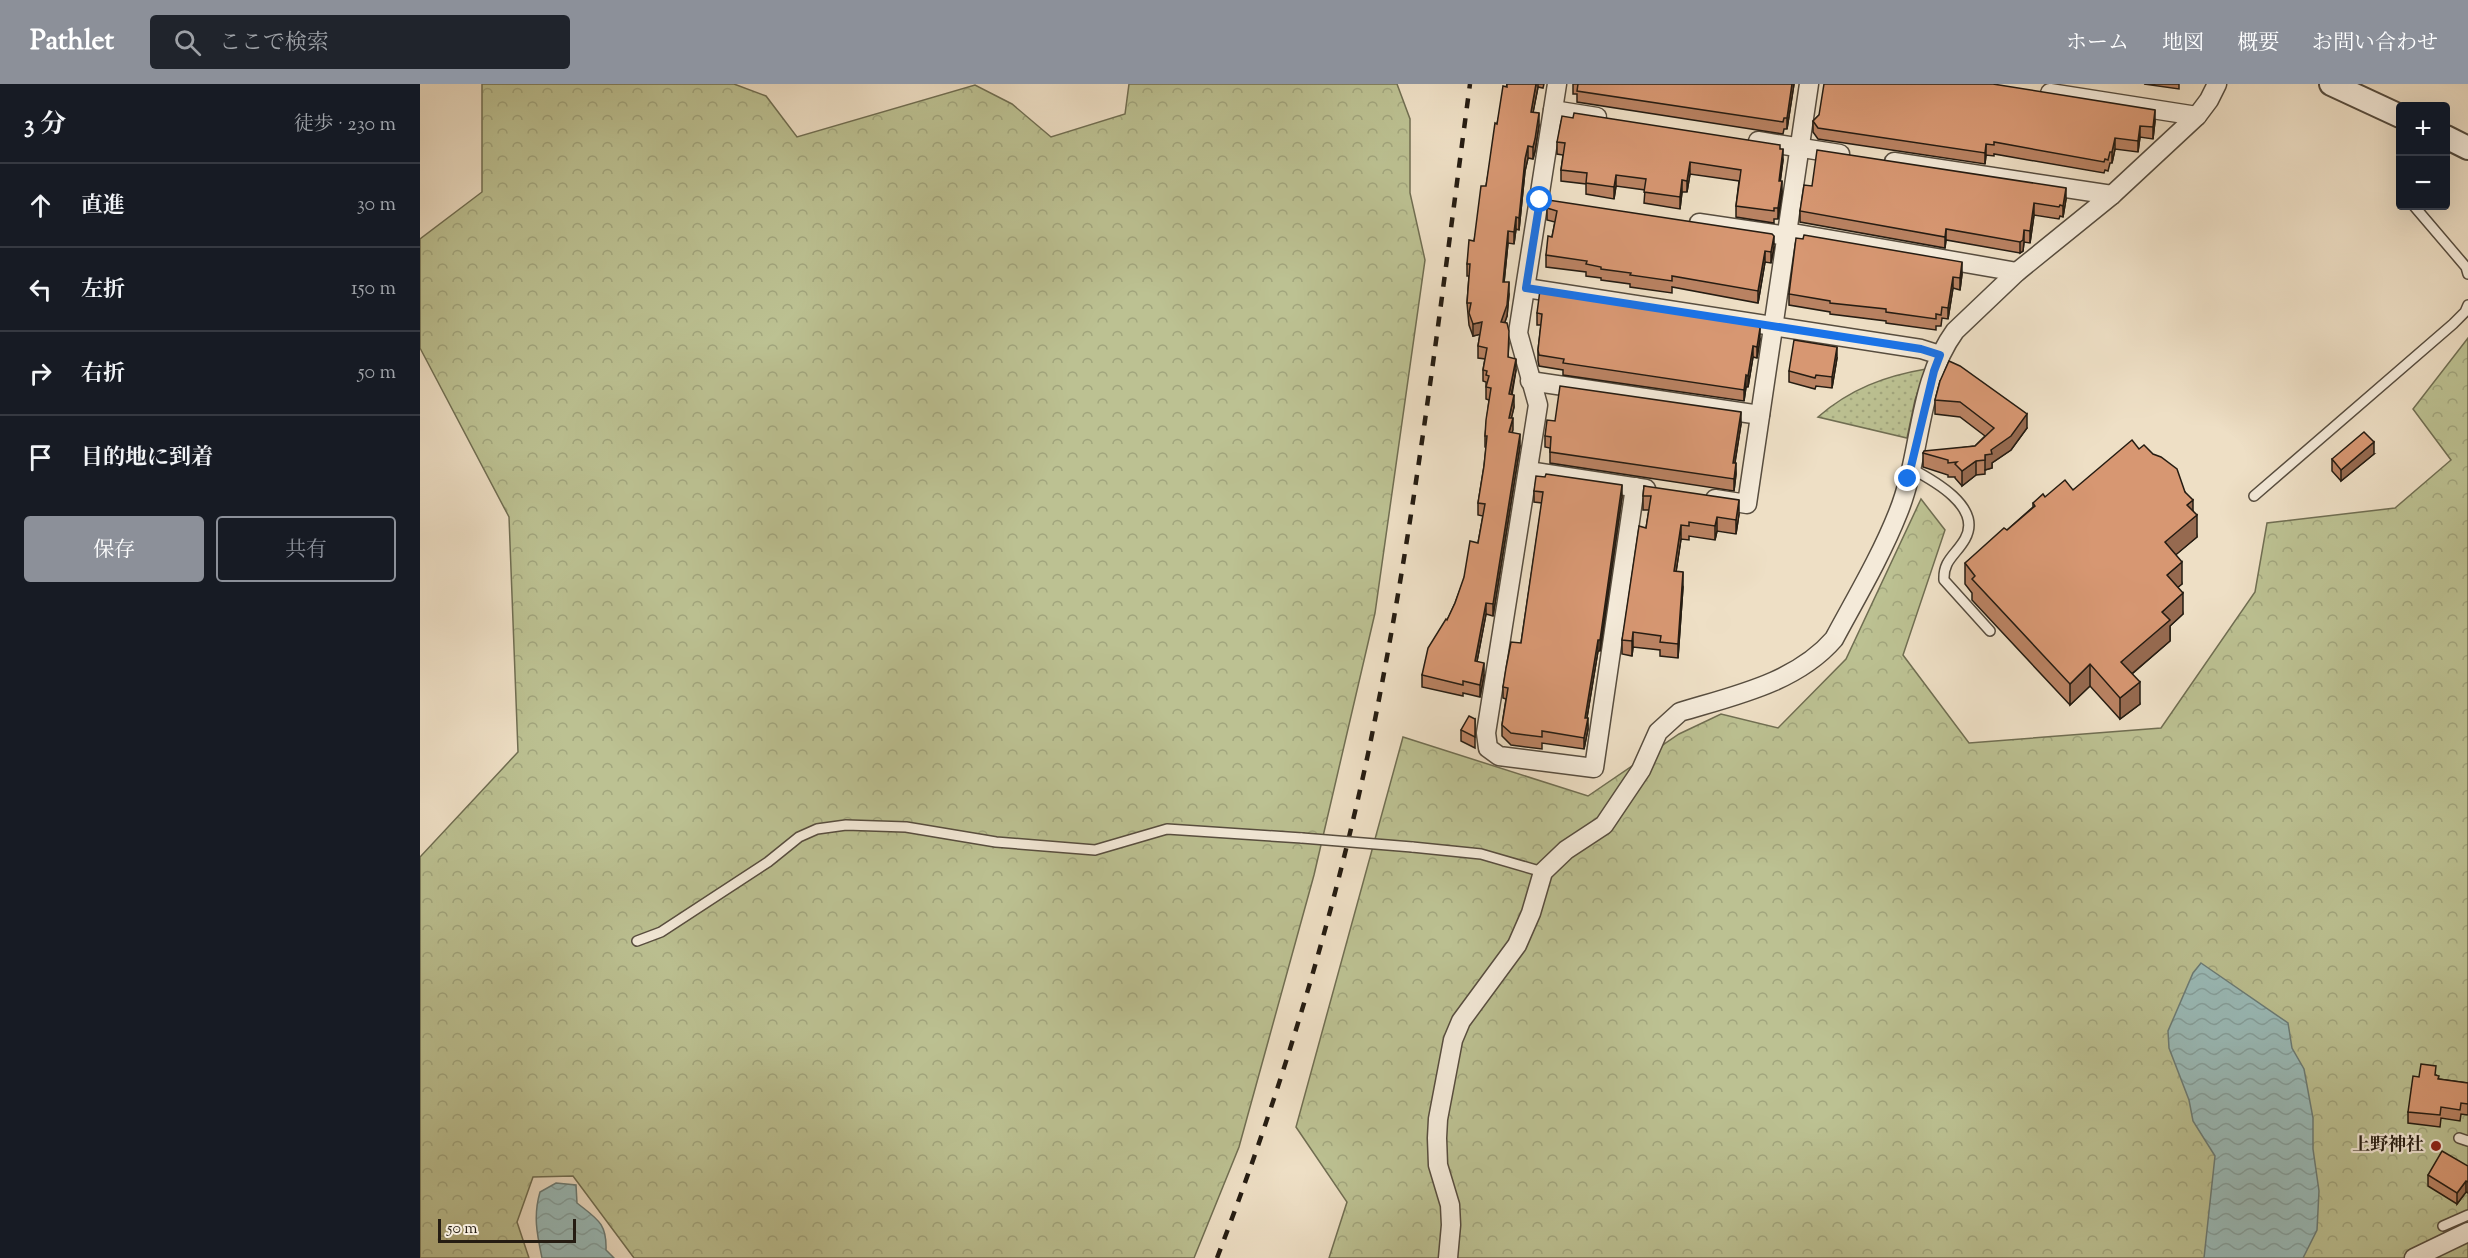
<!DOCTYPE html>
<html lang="ja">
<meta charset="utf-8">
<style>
body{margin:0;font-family:"Sorts Mill Goudy","Noto Serif JP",serif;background:#20242c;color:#f1f3f6}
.controls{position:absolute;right:18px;top:18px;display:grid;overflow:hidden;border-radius:6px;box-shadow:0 6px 24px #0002}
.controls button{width:54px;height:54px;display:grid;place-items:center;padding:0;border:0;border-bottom:2px solid #363941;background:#171b24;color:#f1f3f6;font:30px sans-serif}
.scale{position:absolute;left:18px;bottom:15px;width:138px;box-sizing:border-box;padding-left:6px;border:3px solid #251c12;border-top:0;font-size:16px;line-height:21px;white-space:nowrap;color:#251c12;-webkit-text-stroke:4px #f4ead9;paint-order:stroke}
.stop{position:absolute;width:18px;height:18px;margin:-14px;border:4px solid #1a73e8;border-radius:50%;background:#fff}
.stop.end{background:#1a73e8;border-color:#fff;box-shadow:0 2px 6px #0008}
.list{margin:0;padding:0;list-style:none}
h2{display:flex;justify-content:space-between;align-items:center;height:78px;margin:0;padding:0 24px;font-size:26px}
h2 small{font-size:20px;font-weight:400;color:#9ea1a6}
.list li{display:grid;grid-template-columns:39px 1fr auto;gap:18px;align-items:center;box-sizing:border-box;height:84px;padding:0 24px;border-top:2px solid #363941}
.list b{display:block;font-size:22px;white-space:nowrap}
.list em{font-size:20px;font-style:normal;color:#9ea1a6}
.actions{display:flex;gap:12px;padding:18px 24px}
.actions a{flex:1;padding:14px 0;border:2px solid #8c9099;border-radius:6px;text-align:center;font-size:21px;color:#8c9099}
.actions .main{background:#8c9099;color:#fff}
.icon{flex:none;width:33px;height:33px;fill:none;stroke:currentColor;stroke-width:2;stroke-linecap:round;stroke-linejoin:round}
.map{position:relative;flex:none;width:2048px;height:1174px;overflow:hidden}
header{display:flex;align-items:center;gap:36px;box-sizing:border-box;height:84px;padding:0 30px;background:#8c9099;color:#fff}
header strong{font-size:28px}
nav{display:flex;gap:33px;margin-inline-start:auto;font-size:21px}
.search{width:420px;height:54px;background:#20242c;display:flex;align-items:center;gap:15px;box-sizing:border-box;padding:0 21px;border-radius:6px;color:#9ea1a6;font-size:22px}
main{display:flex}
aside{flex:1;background:#171b24}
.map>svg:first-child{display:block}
</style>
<header>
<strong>Pathlet</strong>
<div class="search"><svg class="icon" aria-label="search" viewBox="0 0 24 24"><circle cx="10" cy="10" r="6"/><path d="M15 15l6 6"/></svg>ここで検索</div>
<nav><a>ホーム</a><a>地図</a><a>概要</a><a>お問い合わせ</a></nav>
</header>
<main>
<aside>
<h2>3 分<small>徒歩 · 230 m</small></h2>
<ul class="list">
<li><svg class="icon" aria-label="ahead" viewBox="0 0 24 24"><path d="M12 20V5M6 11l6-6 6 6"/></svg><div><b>直進</b></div><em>30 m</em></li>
<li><svg class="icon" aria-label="left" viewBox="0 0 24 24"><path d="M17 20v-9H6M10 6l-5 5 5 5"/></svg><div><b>左折</b></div><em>150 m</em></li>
<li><svg class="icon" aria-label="right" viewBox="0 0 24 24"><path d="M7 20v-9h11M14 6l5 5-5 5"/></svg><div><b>右折</b></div><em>50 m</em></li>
<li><svg class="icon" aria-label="arrive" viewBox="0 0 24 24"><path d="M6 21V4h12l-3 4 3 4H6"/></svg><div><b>目的地に到着</b></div></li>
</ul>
<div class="actions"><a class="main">保存</a><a>共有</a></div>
</aside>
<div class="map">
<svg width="2048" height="1174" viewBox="0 0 2048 1174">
<defs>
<pattern id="forest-crowns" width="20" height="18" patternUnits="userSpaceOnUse" patternTransform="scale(1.5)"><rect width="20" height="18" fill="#bcc192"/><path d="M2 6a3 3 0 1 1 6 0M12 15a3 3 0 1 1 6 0" fill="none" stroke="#a1a57d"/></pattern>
<pattern id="park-dots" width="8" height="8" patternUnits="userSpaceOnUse" patternTransform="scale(1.5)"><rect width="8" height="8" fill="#bcc192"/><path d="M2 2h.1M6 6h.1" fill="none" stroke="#a1a57d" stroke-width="1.8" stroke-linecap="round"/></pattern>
<pattern id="water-waves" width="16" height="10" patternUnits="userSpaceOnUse" patternTransform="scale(1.5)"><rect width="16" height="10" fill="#9abcba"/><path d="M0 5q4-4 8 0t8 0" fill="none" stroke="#85a19f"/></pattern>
</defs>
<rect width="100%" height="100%" fill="#eedfc5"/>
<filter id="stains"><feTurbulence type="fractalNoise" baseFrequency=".00333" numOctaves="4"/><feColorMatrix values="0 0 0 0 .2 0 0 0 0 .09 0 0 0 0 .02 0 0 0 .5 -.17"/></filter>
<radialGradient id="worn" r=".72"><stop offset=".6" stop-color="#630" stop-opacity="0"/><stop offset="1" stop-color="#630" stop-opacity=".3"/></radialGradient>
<g fill="url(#forest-crowns)" stroke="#706e52" stroke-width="1.5">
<polygon points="62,0 314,0 346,12 377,53 555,1 592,20 631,53 705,30 709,0 977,0 990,35 990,109 1005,176 955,529 894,791 819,1063 774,1174 214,1174 153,1092 113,1093 97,1138 109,1174 0,1174 0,773 98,668 89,433 0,264 0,155 62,108"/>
<polygon points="2048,254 2048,1174 909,1174 927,1118 876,1043 983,653 1168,712 1259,650 1301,630 1358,644 1426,575 1501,415 1525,446 1483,571 1549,659 1741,644 1835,508 1847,439 1975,424 2031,376 1993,325"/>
</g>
<path fill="url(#park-dots)" stroke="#706e52" stroke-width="1.5" d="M1506 285 1495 316 1487 354 1398 333C1430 305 1465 292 1506 285Z"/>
<g fill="url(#water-waves)" stroke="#6b7c77" stroke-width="1.5">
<polygon points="1781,879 1868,939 1872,964 1884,985 1893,1034 1893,1065 1899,1107 1897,1146 1883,1174 1784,1174 1795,1072 1773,1037 1769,1016 1749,964 1748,947 1773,889"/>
<path d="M136 1099 156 1101 157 1119C177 1135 187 1139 186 1166L194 1174H122C117 1150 113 1132 120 1108Z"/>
</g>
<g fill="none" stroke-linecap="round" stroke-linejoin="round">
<g stroke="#574d3f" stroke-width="12">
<g id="service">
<polyline points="1994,122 2046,183 2048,190"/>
<path d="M1490 384C1513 396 1563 423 1545 455 1536 471 1523 476 1524 496L1570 547"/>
<polyline points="1834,412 2033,240 2045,228 2048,221"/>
<polyline points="992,763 1061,770 1123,788"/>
<polyline points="217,857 241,848 348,778 379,753 397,745 426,741 486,743 576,758 675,766 747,745 882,754"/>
<polyline points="2039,1054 2048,1057"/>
<polyline points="2023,1142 2048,1131"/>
</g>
</g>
<g stroke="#574d3f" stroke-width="21">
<g id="minor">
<polyline points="1137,0 1098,249 1118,321 1066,649 1068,664 1079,672 1174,684 1215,403"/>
<polyline points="1630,9 1777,32"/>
<polyline points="1133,26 1177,33"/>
<polyline points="1338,57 1420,70"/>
<polyline points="1474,78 1692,111"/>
<polyline points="1279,139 1367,152"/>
<polyline points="1367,148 1597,188"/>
<polyline points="1106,204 1501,265 1520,271"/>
<polyline points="1110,297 1340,331"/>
<polyline points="1108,387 1226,405"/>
<polyline points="1295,415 1327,420 1389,0"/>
<path d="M1028 1174 1031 1141 1030 1121 1018 1081 1017 1054 1018 1035 1033 956 1041 937 1097 861 1111 829 1123 788 1146 766 1184 741 1221 686 1238 648 1260 628C1313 612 1376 599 1414 555 1436 514 1461 472 1478 429 1502 370 1497 299 1535 247L1597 188 1692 111 1777 32 1789 16 1797 0"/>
<polyline points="1994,1174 2048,1148"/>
</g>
</g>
<g stroke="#574d3f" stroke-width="26">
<g id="tertiary">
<polyline points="1911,0 1980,32"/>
<polyline points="2026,53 2048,64"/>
</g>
</g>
<use href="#service" stroke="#f4ead9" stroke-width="9"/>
<use href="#minor" stroke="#f4ead9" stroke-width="18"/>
<use href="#tertiary" stroke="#f4ead9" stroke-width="22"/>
<path stroke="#251c12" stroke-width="4.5" stroke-dasharray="10 10" stroke-linecap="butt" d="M797 1174C860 1010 911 842 948 670 994 449 1020 224 1050 0"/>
<g stroke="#574d3f" stroke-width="12" stroke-linecap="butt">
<polyline id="service-bridge" points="882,754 992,763"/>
</g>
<use href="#service-bridge" stroke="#f4ead9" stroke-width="9"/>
</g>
<g fill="#b98262" stroke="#251c12" stroke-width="1.5">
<polygon points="1087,0 1124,0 1123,4 1118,3 1113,28 1119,41 1115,67 1113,75 1108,74 1105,87 1099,146 1096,145 1094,160 1088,159 1084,198 1089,210 1087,232 1084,239 1089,259 1088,273 1096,286 1092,311 1094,323 1091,334 1092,349 1100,362 1073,532 1066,530 1057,577 1064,591 1060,613 1043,609 1043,612 1002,603 1002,591 1035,519 1058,459 1063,432 1058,431 1058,419 1064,382 1066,364 1065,363 1065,352 1069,316 1066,315 1066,298 1063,297 1063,286 1065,275 1058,274 1058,262 1060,250 1053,252 1049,241 1047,219 1049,192 1047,192 1047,180 1054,157 1066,102 1077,40"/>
<polygon points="1153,0 1374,0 1367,45 1364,45 1363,50 1157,18 1157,10 1153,10"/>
<polygon points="1724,0 1759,0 1759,5"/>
<polygon points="1399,31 1735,37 1733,55 1720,53 1718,68 1695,65 1692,79 1690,79 1688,87 1685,86 1684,89 1574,70 1574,72 1566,71 1565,80 1398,55 1393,48 1393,37"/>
<polygon points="1137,58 1360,65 1363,76 1360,97 1362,108 1358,135 1354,135 1354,139 1316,133 1316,122 1319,97 1270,90 1267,108 1262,108 1260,125 1224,119 1225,106 1196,102 1194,115 1166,110 1166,100 1141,97 1141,86 1143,71 1137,70"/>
<polygon points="1392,102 1646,115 1643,133 1640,132 1639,135 1614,131 1610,159 1604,158 1603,167 1600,169 1526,156 1525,164 1380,138 1380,127"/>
<polygon points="1127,124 1354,163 1351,179 1345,178 1338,219 1252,203 1252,209 1210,203 1210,200 1181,196 1181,194 1166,192 1166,188 1126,183 1126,171 1132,153 1135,138 1127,136"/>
<polygon points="1542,190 1540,206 1533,204 1528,235 1522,234 1521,242 1516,242 1516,246 1466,239 1466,237 1410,230 1410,228 1369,221 1369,210"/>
<polygon points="1117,229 1340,255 1337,274 1333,273 1328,303 1326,303 1324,317 1143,291 1143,286 1119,282 1118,277 1118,266 1121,241 1117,241"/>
<polygon points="1417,274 1412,304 1396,302 1395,305 1369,298 1369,287"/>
<polygon points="1520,297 1607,344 1591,366 1572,379 1572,384 1565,386 1565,390 1556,391 1542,402 1535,394 1535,393 1528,393 1528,391 1503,383 1503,369 1555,362 1565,352 1540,333 1515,330 1515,316"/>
<polygon points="1135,337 1321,340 1315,379 1316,390 1314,407 1130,379 1130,364 1125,363 1125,352"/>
<polygon points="1719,365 1765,408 1773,428 1777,453 1755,471 1762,500 1758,503 1763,530 1750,542 1750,557 1712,590 1720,620 1700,635 1670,602 1650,621 1552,516 1552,509 1545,500 1545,479 1587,446 1613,423 1613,419 1625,413 1653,406"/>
<polygon points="1954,370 1921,397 1912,387 1912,375"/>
<polygon points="1224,402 1319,430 1316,450 1297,447 1295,456 1269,452 1269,456 1261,455 1256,488 1263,503 1258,574 1240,572 1240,566 1213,563 1212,572 1202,570 1202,556 1226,444 1229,426 1223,426 1223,412"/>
<polygon points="1114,407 1202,413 1180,567 1178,567 1167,634 1168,645 1164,665 1122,659 1122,665 1091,661 1082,652 1082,641 1086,615 1083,614 1083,603 1101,559 1122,419 1114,418"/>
<polygon points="1055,635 1055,664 1041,657 1041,646"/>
<polygon points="2016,991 2019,995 2048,999 2048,1031 2041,1030 2040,1037 2021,1034 2020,1043 1988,1039 1988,1028"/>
<polygon points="2048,1082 2048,1109 2046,1108 2037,1120 2008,1102 2008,1091"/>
</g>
<g fill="#966a50" stroke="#251c12" stroke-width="1.5">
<polygon points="1116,0 1118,0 1118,3 1111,39 1111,28"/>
<polygon points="1372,0 1374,0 1367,45 1367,34"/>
<polygon points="1735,26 1735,37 1733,55 1733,43"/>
<polygon points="1119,29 1119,41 1115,67 1113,75 1113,63"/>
<polygon points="1720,42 1720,53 1718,68 1718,57"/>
<polygon points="1695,54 1695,65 1692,79 1692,68"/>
<polygon points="1566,60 1566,71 1565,80 1565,69"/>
<polygon points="1108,62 1108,74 1105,87 1099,146 1099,134 1105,75"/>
<polygon points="1363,65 1363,76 1359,108 1359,97"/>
<polygon points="1270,78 1270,90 1267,108 1267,97"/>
<polygon points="1196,91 1196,102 1194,115 1194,103"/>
<polygon points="1262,96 1262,108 1260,125 1260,113"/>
<polygon points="1362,97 1362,108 1358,135 1358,124"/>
<polygon points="1646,104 1646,115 1643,133 1643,122"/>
<polygon points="1614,119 1614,131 1610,159 1610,147"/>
<polygon points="1096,133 1096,145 1094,160 1094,148"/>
<polygon points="1526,145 1526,156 1525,164 1525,153"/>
<polygon points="1604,146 1604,158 1603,167 1600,169 1600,158"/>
<polygon points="1088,147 1088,159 1083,209 1083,198"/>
<polygon points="1354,152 1354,163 1351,179 1351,168"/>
<polygon points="1345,167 1345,178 1338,219 1338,207"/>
<polygon points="1542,178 1542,190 1540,206 1540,194"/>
<polygon points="1533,193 1533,204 1528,235 1528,224"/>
<polygon points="1089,198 1089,210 1087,232 1081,250 1081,238"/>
<polygon points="1062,238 1062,250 1053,252 1053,240"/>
<polygon points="1340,244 1340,255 1337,274 1337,263"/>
<polygon points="1333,262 1333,273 1328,303 1328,292"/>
<polygon points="1417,263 1417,274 1412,304 1412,293"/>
<polygon points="1096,275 1096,286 1089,322 1089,310"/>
<polygon points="1326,291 1326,303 1324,317 1324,306"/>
<polygon points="1094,311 1094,323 1089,345 1089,334"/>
<polygon points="1321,328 1321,340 1313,390 1313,379"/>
<polygon points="1607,330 1607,344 1591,366 1572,379 1572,384 1565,386 1565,371"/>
<polygon points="1093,334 1093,346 1089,360 1089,348"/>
<polygon points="1100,350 1100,362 1073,532 1073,520"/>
<polygon points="1954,358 1954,370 1921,397 1921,386"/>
<polygon points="1556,377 1556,391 1542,402 1542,387"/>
<polygon points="1316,379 1316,390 1314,407 1314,395"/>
<polygon points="1202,401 1202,413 1180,567 1180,556"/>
<polygon points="1319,416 1319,430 1316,450 1316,436"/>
<polygon points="1773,416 1773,434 1777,431 1777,453 1745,480 1745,458 1767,421"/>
<polygon points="1297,433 1297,447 1295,456 1295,442"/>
<polygon points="1261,441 1261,455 1254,501 1254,487"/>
<polygon points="1762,478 1762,500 1747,512 1747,491"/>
<polygon points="1263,488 1263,503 1258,574 1258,560"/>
<polygon points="1763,509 1763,530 1750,542 1750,557 1701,599 1701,578 1742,528"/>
<polygon points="1066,519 1066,530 1055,588 1055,577"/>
<polygon points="1213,548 1213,563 1212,572 1212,557"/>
<polygon points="1178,556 1178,567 1165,645 1165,634"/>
<polygon points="1064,579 1064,591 1060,613 1060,601"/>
<polygon points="1670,580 1670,602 1650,621 1650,600"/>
<polygon points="1720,598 1720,620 1700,635 1700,614"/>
<polygon points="1168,634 1168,645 1164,665 1164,654"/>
<polygon points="2046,1097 2046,1108 2037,1120 2037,1109"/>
</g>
<g fill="#d79772" stroke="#251c12" stroke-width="1.5">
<polygon points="1087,0 1116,0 1111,28 1119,29 1115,55 1113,63 1108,62 1105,75 1099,134 1096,133 1094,148 1088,147 1083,198 1089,198 1087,221 1081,238 1087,239 1089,247 1088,273 1096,275 1089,310 1094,311 1089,334 1093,334 1089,348 1100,350 1073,520 1066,519 1055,577 1064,579 1060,601 1043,597 1043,601 1002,591 1008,564 1026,535 1027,536 1035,519 1044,493 1050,457 1058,459 1065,420 1058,419 1064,382 1067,352 1065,352 1066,336 1071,304 1066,303 1069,292 1066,291 1067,287 1063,286 1067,264 1058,262 1062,238 1053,240 1049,229 1051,219 1047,219 1050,180 1047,180 1049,156 1054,157 1061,102 1066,102 1075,39 1077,40 1083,2 1087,3"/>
<polygon points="1158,0 1372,0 1367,34 1364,34 1363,38 1157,7"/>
<polygon points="1404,0 1573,0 1735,26 1733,43 1720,42 1718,57 1695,54 1692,68 1690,68 1688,76 1685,75 1684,78 1574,58 1574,61 1566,60 1565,69 1398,44 1393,37 1399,31"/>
<polygon points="1154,29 1360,61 1360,65 1363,65 1359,97 1362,97 1358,124 1354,124 1354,127 1316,122 1321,86 1270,78 1267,97 1262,96 1260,113 1224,108 1226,95 1196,91 1194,103 1166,99 1167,89 1141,86 1145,59 1137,58 1142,32 1153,34"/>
<polygon points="1397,66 1646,104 1643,122 1640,121 1639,123 1614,119 1610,147 1604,146 1603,156 1600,158 1526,145 1525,153 1380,127 1384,101 1392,102"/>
<polygon points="1128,116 1352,150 1354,152 1351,168 1345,167 1338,207 1252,192 1252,197 1210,191 1211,189 1181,185 1181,183 1166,180 1167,177 1126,171 1128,152 1132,153 1137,127 1127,124"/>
<polygon points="1384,151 1542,178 1540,194 1533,193 1528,224 1522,223 1521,231 1516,230 1516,235 1466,228 1466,225 1410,219 1410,217 1369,210 1376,154 1383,155"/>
<polygon points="1120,206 1288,234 1336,240 1340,244 1337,263 1333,262 1328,292 1326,291 1324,306 1143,279 1144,275 1119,271 1118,266 1122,230 1117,229"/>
<polygon points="1374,256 1417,263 1412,293 1396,291 1395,294 1369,287"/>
<polygon points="1529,277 1540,282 1607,330 1591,352 1571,366 1572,370 1565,371 1565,376 1556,377 1542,387 1535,380 1537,378 1528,379 1528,376 1503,369 1504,367 1555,362 1574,344 1540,318 1515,316 1520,297"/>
<polygon points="1140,302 1321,328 1313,379 1316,379 1314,395 1130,368 1131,353 1125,352 1127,336 1135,337"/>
<polygon points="1944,348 1954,358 1921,386 1912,375"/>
<polygon points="1712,356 1719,365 1724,361 1733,370 1741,373 1757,385 1765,408 1773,416 1767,421 1777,431 1745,458 1762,478 1747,491 1763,509 1742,528 1750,536 1701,578 1720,598 1700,614 1670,580 1650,600 1552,495 1555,492 1545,479 1584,444 1587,446 1615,422 1613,419 1623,410 1625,413 1645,396 1653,406"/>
<polygon points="1126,390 1202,401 1180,556 1178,556 1165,634 1168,634 1164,654 1122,647 1122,653 1091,649 1082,641 1088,604 1083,603 1086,584 1091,558 1101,559 1123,408 1114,407 1116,392 1125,393"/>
<polygon points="1224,402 1319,416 1316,436 1297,433 1295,442 1269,438 1269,442 1261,441 1254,487 1263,488 1258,560 1240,558 1241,552 1213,548 1212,557 1202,556 1219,442 1226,444 1231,412 1223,412"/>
<polygon points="1049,632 1055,635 1055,653 1041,646"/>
<polygon points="2001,980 2016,982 2015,991 2019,992 2018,995 2048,999 2048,1020 2041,1019 2040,1026 2021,1023 2020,1031 1988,1028 1993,992 1999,993"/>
<polygon points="2022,1067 2048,1082 2048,1098 2046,1097 2037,1109 2008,1091"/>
</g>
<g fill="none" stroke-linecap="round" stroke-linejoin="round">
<polyline stroke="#1a73e8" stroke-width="8" points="1120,116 1106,204 1501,265 1520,271 1514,287 1488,395"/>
</g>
<circle fill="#8f2418" stroke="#f4ead9" stroke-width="2" cx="2016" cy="1062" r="6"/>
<g text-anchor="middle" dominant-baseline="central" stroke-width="4.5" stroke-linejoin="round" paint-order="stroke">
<g font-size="18" font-weight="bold" fill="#251c12" stroke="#f4ead9" text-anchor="end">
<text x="2004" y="1062">上野神社</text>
</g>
</g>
<rect width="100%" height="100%" filter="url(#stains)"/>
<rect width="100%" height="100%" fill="url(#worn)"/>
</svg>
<div class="controls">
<button>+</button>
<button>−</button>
</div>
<div class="scale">50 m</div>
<div class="stop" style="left:1120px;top:116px"></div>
<div class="stop end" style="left:1488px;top:395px"></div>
</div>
</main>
